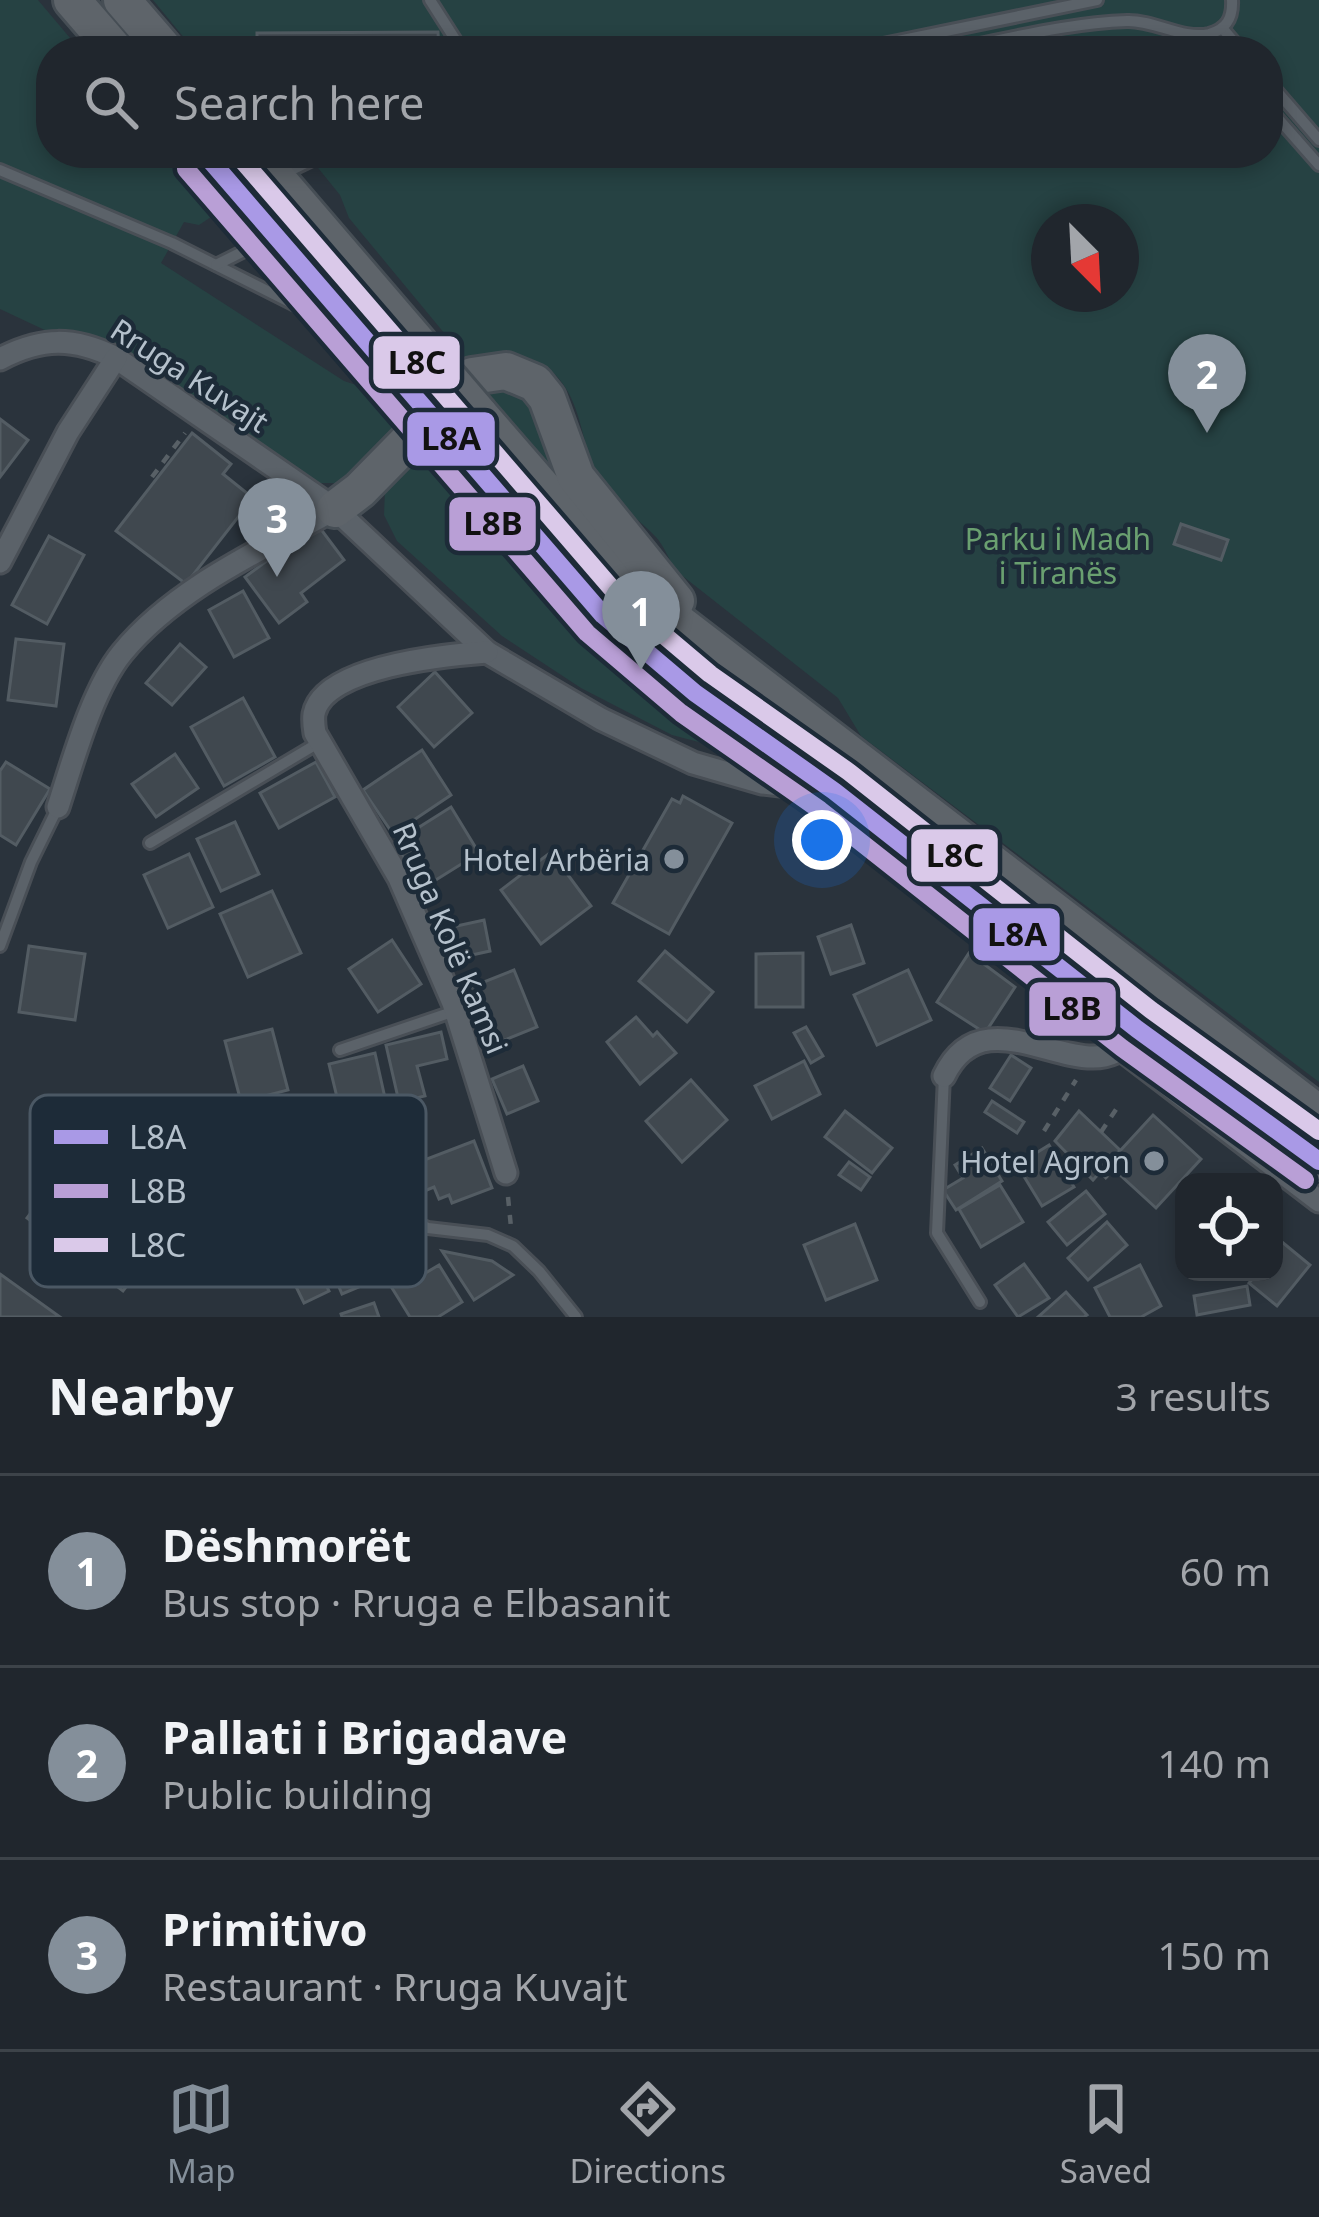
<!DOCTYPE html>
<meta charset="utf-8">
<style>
body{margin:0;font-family:"Noto Sans",sans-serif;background:#282e35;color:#f1f3f6}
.controls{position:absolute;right:36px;bottom:36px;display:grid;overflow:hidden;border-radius:24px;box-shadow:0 6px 18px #0003}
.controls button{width:108px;height:108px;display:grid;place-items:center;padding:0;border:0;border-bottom:3px solid #3d4349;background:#20262d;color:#f1f3f6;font:60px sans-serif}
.compass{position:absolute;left:1031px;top:204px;width:108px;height:108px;border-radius:50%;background:#20262d;box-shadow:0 6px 18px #0003;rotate:156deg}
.you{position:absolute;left:822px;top:840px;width:42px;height:42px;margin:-30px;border:9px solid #fff;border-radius:50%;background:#1a73e8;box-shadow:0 0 0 18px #1a73e833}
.badge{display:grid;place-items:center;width:78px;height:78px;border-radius:50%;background:#848f9a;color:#fff;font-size:39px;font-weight:700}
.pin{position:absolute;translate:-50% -99px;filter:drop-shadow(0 3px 6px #0008)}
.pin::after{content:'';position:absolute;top:63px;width:42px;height:36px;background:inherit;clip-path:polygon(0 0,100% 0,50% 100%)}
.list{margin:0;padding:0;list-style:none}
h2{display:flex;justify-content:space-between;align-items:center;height:156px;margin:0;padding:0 48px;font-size:51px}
h2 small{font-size:39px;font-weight:400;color:#a2a5aa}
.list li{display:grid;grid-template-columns:78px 1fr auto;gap:36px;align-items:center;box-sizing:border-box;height:192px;padding:0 48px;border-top:3px solid #3d4349}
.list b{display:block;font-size:45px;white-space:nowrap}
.list p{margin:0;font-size:39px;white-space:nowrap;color:#a2a5aa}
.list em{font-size:39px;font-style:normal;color:#a2a5aa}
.icon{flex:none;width:66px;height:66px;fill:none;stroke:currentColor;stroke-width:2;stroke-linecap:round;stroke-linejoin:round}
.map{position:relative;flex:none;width:1319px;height:1317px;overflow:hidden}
.search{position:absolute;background:#20262d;box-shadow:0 6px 18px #0003;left:36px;right:36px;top:36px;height:132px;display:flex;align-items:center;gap:30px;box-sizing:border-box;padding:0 42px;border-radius:48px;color:#a2a5aa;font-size:45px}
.sheet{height:732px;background:#20262d}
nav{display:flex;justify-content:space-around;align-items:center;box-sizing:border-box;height:168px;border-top:3px solid #3d4349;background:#20262d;font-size:33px;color:#a2a5aa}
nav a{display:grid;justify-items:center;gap:6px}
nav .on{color:#848f9a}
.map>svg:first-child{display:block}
</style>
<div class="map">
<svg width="1319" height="1317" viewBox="0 0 1319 1317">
<rect width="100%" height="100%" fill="#2a333c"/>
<g fill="#264243" fill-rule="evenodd">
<polygon points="0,0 38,0 81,51 51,51 51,153 169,153 214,205 214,215 199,225 184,222 161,263 344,381 371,390 408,430 346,483 315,483 98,339 49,332 0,309"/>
<path d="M153 0H1319V1082L861 736 838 698 675 570C669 559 664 546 656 537 639 519 616 505 602 484 583 455 584 416 565 387 543 352 500 348 464 357L349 218 340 195 306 153H1268V51H195ZM1049 222H1121V294H1049Z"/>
<polygon points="481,387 529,391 572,494"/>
<path d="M419 444C515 563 604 661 729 750L672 735 581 688 502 636 397 541 384 515 385 489Z"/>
</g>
<g fill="#40484f" stroke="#535c63" stroke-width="3">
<polygon points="438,32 439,51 257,51 257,33"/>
<polygon points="0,419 28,440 0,477"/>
<polygon points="192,433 231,464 223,474 253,498 186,584 116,531"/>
<polygon points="317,524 344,560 301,593 307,602 279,623 245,577"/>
<polygon points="1181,524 1228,540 1221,560 1174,544"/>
<polygon points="49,536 84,555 47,624 12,605"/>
<polygon points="243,591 269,638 234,657 209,610"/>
<polygon points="16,639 64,644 56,706 8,700"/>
<polygon points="180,644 206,667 172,705 146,683"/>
<polygon points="435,672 472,713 434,747 398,707"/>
<polygon points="243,698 275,757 224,786 191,727"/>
<polygon points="422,750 451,795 393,834 363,790"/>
<polygon points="175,754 198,788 156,817 132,784"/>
<polygon points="6,762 50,789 16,845 0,835 0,771"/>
<polygon points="316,762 335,797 279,828 260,793"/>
<polygon points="683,796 732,823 669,934 613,903 672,799 680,803"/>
<polygon points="451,807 479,853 423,888 394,843"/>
<polygon points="235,822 259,874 221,891 197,839"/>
<polygon points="551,852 591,906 541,944 501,890"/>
<polygon points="189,854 213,907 168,928 144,875"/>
<polygon points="272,891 301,953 248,977 220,914"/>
<polygon points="484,920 490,951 449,960 443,929"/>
<polygon points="851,925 864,963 831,974 818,937"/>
<polygon points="392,940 421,984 378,1012 349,969"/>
<polygon points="29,946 85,954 75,1020 19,1012"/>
<polygon points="665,951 713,992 687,1022 639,981"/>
<polygon points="803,953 803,1007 756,1007 756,954"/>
<polygon points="969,953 1015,987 985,1033 937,1002"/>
<polygon points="514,970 537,1027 490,1046 466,989"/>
<polygon points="908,970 931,1020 877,1045 854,995"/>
<polygon points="636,1017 653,1036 657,1032 676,1053 640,1084 607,1042"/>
<polygon points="806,1027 823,1056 811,1063 794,1033"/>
<polygon points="272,1029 288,1090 241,1102 225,1041"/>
<polygon points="441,1032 447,1059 417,1066 425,1096 399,1102 386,1045"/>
<polygon points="375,1053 387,1107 342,1118 329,1064"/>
<polygon points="1011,1055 1031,1068 1010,1101 990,1088"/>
<polygon points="804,1061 820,1094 772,1119 755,1086"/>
<polygon points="523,1066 538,1101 507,1114 492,1079"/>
<polygon points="691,1080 727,1120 682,1162 646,1121"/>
<polygon points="992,1101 1024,1122 1017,1133 985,1112"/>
<polygon points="845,1111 892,1148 872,1173 825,1137"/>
<polygon points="1079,1111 1120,1150 1093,1180 1055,1141"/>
<polygon points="1153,1115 1201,1159 1156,1208 1108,1164"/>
<polygon points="474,1141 492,1188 452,1203 449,1195 439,1199 434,1187 422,1192 411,1165"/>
<polygon points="1049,1145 1074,1187 1042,1206 1017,1165"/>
<polygon points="982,1148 1002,1181 956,1210 943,1190 963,1178 955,1165"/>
<polygon points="71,1160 167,1234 123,1291 27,1218"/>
<polygon points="849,1162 870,1177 861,1190 839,1175"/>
<polygon points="1000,1185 1023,1222 981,1247 959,1209"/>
<polygon points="1086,1191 1105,1214 1067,1245 1048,1222"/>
<polygon points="1107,1222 1127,1245 1088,1280 1068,1258"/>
<polygon points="855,1224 877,1280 826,1300 804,1245"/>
<polygon points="1282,1242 1310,1265 1277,1306 1249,1283 1258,1272 1274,1272 1274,1253"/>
<polygon points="308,1246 329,1291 304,1303 282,1258"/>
<polygon points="358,1246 373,1281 342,1294 327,1259"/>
<polygon points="442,1251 492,1261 513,1275 474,1300"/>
<polygon points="1024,1264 1049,1298 1018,1317 995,1285"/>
<polygon points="439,1265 462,1302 438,1317 410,1317 387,1280 404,1269 412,1281"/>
<polygon points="1140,1265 1161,1306 1141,1317 1110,1317 1095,1288"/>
<polygon points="0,1274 60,1317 0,1317"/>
<polygon points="1247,1286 1250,1305 1197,1315 1194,1296"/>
<polygon points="1066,1292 1087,1315 1084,1317 1038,1317"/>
<polygon points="374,1303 379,1317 342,1317 341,1314"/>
</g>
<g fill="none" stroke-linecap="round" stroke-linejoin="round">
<g stroke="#494f56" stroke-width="16">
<g id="service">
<polyline points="430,0 460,47"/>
<polyline points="1223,29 1242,51"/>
<polyline points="1205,35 1219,51"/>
<polyline points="849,51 1097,0"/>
<path d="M944 51C1004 40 1066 23 1127 21 1154 20 1183 40 1209 34 1227 29 1233 18 1232 0"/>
<polyline points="1268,81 1319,140"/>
<polyline points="1268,107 1319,165"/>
<polyline points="0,170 172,243 333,324"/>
<polyline points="283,174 312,160 401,153"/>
<polyline points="216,265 266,240"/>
<polyline points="150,843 320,742"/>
<polyline points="0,946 31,862 58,807"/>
<polyline points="340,1050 455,1011"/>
<polyline points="944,1076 937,1233 980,1302"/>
<polyline points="225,1183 303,1186 349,1197 428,1228 488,1235 513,1246 539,1271 576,1317"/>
</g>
</g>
<g stroke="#494f56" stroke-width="27">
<g id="minor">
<path d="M0 359C42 337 74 337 116 358L335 509 487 652 601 719 693 763 762 783 823 790"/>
<polyline points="0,562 68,432 116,358"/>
<path d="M487 652C448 655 323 666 314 714 313 721 314 727 315 733L399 878 453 1003 506 1173"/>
<path d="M58 807C73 761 92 690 122 653 175 588 263 549 335 509"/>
<polyline points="1122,1050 1319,1201"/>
<path d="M944 1076C987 986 1087 1098 1130 1039"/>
</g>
</g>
<g stroke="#464e55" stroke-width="42">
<g id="primary">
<polyline points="72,0 116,51"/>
<polyline points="122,0 166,51"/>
<polyline points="204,153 402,384"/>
<polyline points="255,153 431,358"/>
<polyline points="479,414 609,564 640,593 1319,1114"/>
<polyline points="448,438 603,615 656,662 834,791 1137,1029 1319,1161"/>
<polyline points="335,509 360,490 472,376 506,371 535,383 547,398 576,477 676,601"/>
</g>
</g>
<g stroke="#586066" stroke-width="4.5" stroke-dasharray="9 9" stroke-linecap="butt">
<polyline points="152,477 185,433"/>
<polyline points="1044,1131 1076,1080"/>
<polyline points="1101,1132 1119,1105"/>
<polyline points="1101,1172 1108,1179"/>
<polyline points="508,1197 511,1227"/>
</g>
<use href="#service" stroke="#5b6269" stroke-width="10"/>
<use href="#minor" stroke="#5b6269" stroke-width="21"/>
<use href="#primary" stroke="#5e646a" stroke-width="36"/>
<g stroke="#464e55" stroke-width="42" stroke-linecap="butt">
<g id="primary-bridge">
<polyline points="431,358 479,414"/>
<polyline points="402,384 448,438"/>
</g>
</g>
<use href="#primary-bridge" stroke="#5e646a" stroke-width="36"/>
<g stroke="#1d2b38" stroke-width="27">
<polyline id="bus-1" points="204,153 603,615 695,693 834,791 1137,1029 1319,1161"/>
</g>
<g stroke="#1d2b38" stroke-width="27">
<polyline id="bus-2" points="186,169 587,633 681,713 820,810 1122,1048 1305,1180"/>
</g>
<g stroke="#1d2b38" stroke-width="27">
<polyline id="bus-3" points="236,153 620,598 710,674 849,772 1151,1010 1319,1131"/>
</g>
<use href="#bus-1" stroke="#a999e6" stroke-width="18"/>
<use href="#bus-2" stroke="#b99fd6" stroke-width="18"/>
<use href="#bus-3" stroke="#dac9e9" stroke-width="18"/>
</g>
<g fill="#848f9a" stroke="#1d2b38" stroke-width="4.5">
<circle cx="674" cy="859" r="12"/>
<circle cx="1154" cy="1161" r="12"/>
</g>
<g text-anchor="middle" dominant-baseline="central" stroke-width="9" stroke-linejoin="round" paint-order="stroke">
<g font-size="30" fill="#b5c1cc" stroke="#1d2b38">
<text transform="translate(190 375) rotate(33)">Rruga Kuvajt</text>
<text transform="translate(451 938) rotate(67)">Rruga Kolë Kamsi</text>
</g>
<g font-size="30" fill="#6aa070" stroke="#1d2b38">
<text x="1058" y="538">Parku i Madh<tspan x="1058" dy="34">i Tiranës</tspan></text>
</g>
<g font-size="30" fill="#b5c1cc" stroke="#1d2b38" text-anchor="end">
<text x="650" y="859">Hotel Arbëria</text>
<text x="1130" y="1161">Hotel Agron</text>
</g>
</g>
<rect x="30" y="1095" width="396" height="192" rx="18" fill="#1d2b38" stroke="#4b5864" stroke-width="3"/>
<rect x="54" y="1130" width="54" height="14" fill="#a999e6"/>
<rect x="54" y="1184" width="54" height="14" fill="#b99fd6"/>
<rect x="54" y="1238" width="54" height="14" fill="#dac9e9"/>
<g font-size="33" fill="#b5c1cc">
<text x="129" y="1149">L8A</text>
<text x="129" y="1203">L8B</text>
<text x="129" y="1257">L8C</text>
</g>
<g stroke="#1d2b38" stroke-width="4.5">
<rect x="371" y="334" width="91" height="57" rx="12" fill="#dac9e9"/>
<rect x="405" y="410" width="92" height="58" rx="12" fill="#a999e6"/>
<rect x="447" y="495" width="91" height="58" rx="12" fill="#b99fd6"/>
<rect x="909" y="827" width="91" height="57" rx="12" fill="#dac9e9"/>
<rect x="971" y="906" width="91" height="57" rx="12" fill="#a999e6"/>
<rect x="1027" y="980" width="91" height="58" rx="12" fill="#b99fd6"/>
</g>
<g font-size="33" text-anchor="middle" font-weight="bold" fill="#111">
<text x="417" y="374">L8C</text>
<text x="451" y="450">L8A</text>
<text x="493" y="535">L8B</text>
<text x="955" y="867">L8C</text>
<text x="1017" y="946">L8A</text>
<text x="1072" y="1020">L8B</text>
</g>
</svg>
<div class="controls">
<button><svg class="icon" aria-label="locate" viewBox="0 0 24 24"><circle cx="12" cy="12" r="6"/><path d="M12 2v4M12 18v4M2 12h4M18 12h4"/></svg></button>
</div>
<svg class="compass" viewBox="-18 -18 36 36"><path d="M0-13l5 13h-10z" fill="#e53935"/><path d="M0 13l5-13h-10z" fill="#a2a5aa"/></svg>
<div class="you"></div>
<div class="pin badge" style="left:641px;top:670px">1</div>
<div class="pin badge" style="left:1207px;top:433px">2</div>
<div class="pin badge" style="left:277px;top:577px">3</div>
<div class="search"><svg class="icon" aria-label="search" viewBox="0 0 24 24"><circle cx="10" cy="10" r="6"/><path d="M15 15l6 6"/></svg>Search here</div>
</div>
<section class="sheet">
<h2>Nearby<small>3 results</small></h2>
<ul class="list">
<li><span class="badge">1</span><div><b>Dëshmorët</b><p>Bus stop · Rruga e Elbasanit</p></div><em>60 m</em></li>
<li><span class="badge">2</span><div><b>Pallati i Brigadave</b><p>Public building</p></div><em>140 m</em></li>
<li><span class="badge">3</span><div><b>Primitivo</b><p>Restaurant · Rruga Kuvajt</p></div><em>150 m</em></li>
</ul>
</section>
<nav>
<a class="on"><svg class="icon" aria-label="map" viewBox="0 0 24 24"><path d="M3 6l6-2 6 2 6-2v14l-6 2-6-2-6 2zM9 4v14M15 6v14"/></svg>Map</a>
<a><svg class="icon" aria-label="directions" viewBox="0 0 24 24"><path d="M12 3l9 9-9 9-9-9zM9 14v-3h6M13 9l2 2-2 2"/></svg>Directions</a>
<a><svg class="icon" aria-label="saved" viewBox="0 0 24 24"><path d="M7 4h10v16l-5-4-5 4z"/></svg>Saved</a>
</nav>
